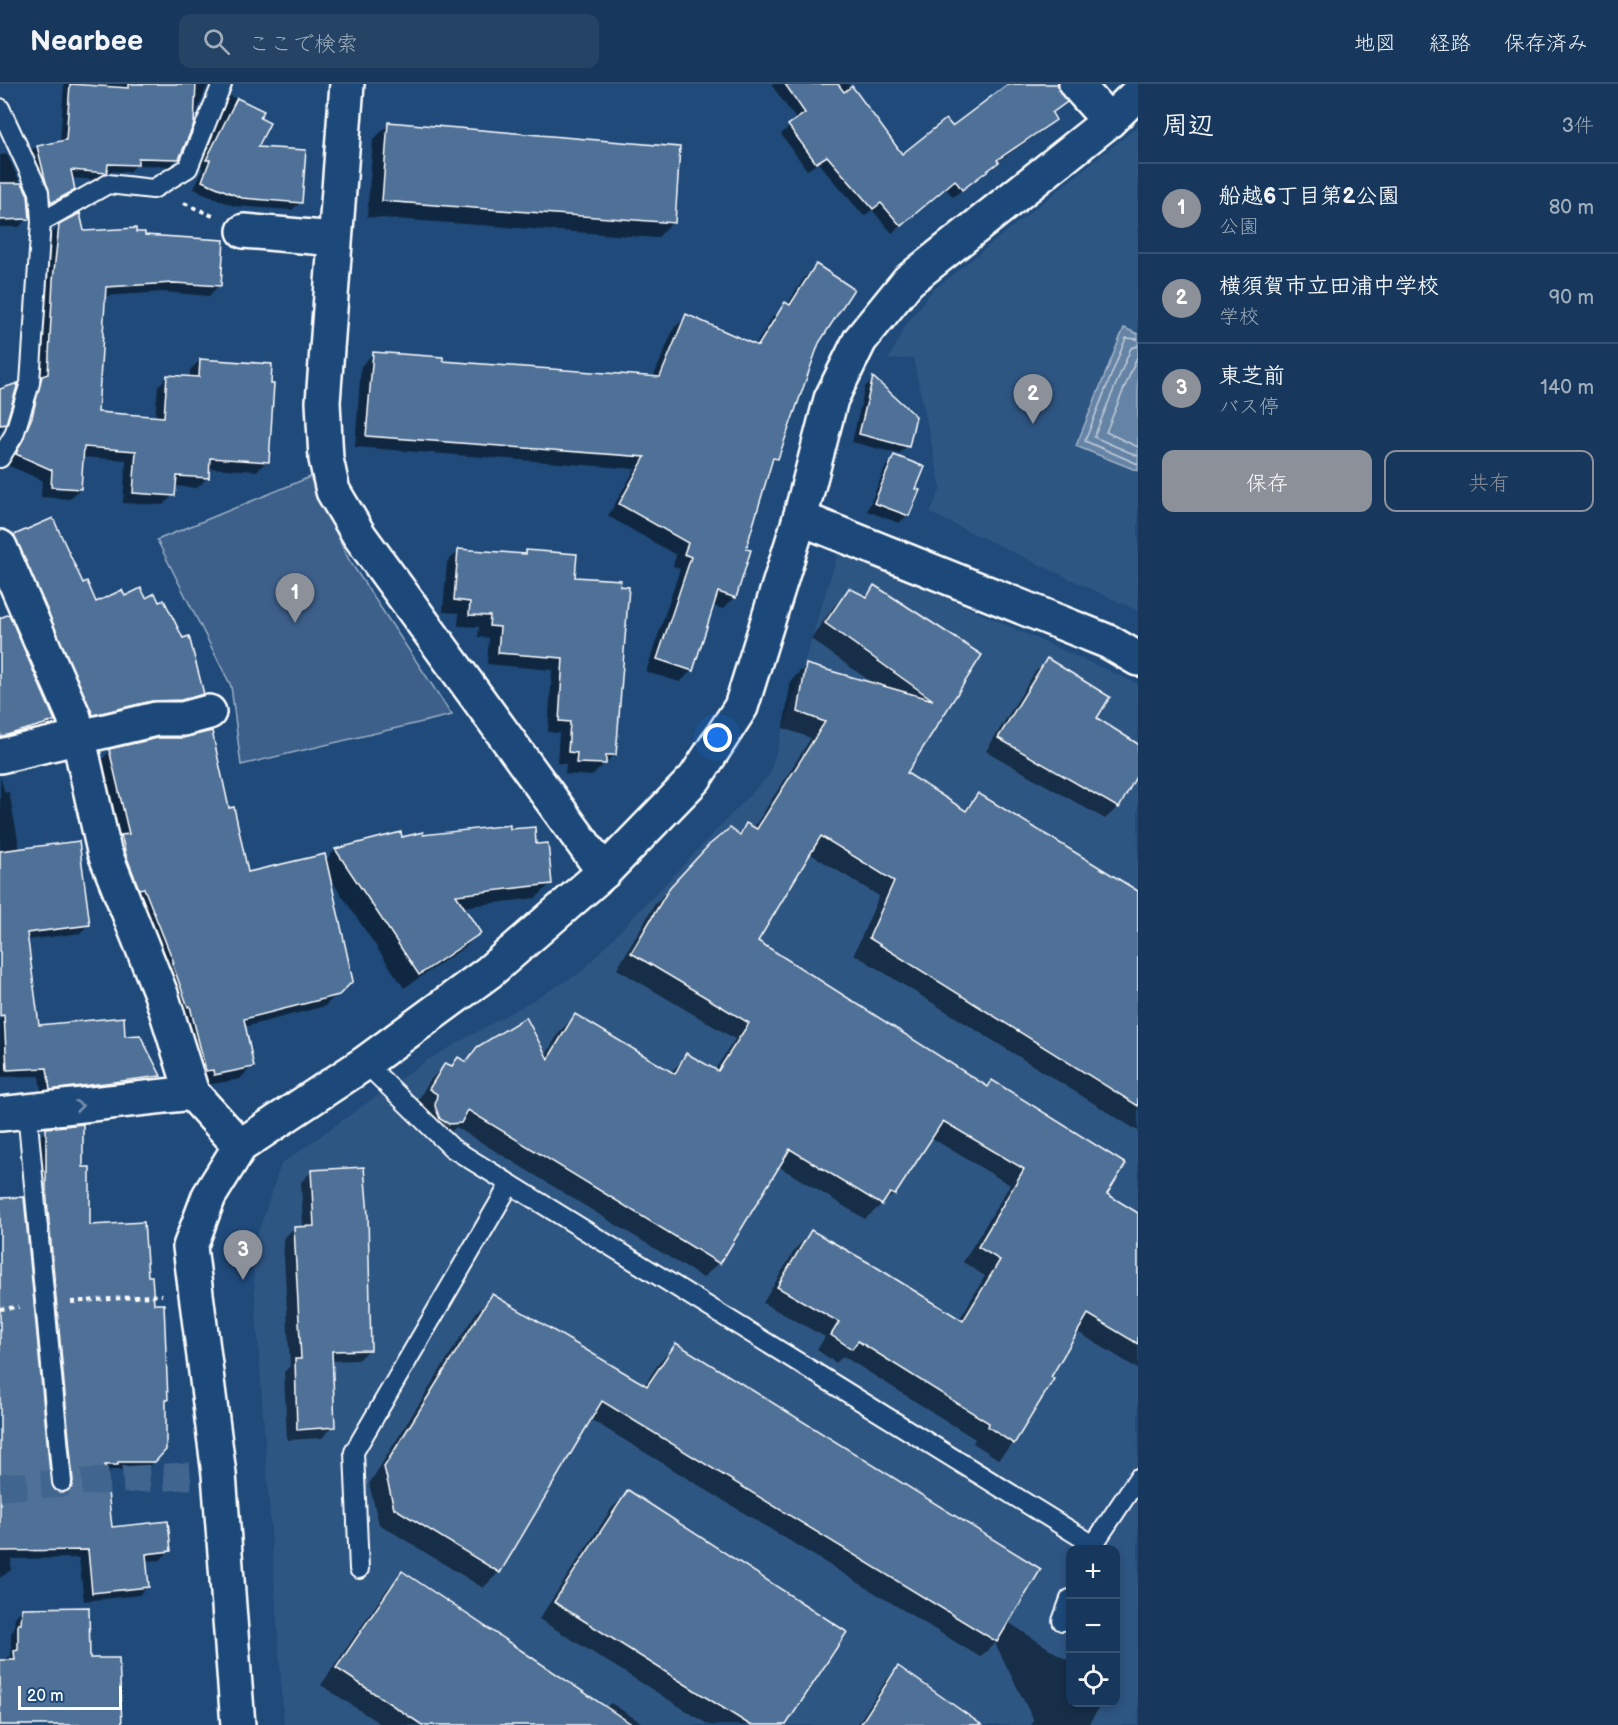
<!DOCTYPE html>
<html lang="ja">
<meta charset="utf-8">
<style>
body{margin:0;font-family:"Balsamiq Sans","Klee One",sans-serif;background:#244365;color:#f1f3f6}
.controls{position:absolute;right:18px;bottom:18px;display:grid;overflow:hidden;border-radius:12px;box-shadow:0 3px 9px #0003}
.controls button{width:54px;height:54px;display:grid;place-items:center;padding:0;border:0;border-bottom:2px solid #365272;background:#17385c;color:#f1f3f6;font:30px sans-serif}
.scale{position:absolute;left:18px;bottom:15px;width:104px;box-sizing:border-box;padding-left:6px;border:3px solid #fff;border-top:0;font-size:16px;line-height:21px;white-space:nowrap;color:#fff;-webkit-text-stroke:4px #1f4a7a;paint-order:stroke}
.you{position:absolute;left:718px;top:654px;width:21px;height:21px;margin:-15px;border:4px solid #fff;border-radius:50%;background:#1a73e8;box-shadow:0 0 0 9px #1a73e833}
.badge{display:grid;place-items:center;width:39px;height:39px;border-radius:50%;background:#8c9099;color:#fff;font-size:20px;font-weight:700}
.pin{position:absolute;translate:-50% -50px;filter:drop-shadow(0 2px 3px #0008)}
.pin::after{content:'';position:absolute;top:32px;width:21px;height:18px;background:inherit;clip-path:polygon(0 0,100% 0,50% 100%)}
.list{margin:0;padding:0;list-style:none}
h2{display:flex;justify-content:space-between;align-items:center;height:78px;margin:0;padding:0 24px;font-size:26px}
h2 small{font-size:20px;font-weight:400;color:#9eacbb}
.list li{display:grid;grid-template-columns:39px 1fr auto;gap:18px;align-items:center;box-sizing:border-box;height:90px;padding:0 24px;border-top:2px solid #365272}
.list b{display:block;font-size:22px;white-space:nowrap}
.list p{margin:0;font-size:20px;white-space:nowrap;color:#9eacbb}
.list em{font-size:20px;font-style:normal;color:#9eacbb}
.actions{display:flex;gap:12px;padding:18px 24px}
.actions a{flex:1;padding:14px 0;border:2px solid #8c9099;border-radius:12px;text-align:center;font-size:21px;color:#8c9099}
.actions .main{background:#8c9099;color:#fff}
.icon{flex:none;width:33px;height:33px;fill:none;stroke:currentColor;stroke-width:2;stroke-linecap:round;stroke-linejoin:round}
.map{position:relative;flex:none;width:1138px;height:1641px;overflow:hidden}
header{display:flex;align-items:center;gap:36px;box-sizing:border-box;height:84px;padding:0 30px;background:#17385c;border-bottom:2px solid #365272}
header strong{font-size:28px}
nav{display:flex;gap:33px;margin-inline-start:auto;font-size:21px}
.search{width:420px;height:54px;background:#244365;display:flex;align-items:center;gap:15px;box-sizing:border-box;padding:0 21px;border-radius:12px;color:#9eacbb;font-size:22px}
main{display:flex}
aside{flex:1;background:#17385c}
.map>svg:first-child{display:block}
</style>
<header>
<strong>Nearbee</strong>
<div class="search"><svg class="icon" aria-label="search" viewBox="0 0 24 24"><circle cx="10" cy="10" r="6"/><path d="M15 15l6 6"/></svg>ここで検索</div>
<nav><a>地図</a><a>経路</a><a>保存済み</a></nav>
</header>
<main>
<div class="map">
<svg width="1138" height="1641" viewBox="0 0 1138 1641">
<rect width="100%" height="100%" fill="#1f4a7a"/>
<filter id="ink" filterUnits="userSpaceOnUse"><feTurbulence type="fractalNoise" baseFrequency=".0167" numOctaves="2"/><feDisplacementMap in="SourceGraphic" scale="12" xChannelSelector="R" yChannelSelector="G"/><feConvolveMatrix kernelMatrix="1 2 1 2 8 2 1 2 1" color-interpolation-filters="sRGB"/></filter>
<g filter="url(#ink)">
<g fill="#2e5683" fill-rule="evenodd">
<polygon points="1138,42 1138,527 930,429 941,404 913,274 888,276 906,241 931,208"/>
<path d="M839 466 1138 600V1641H284L252 1167 281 1080 426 977 580 889 769 691ZM1070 1466H1116V1618H1070Z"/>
</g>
<polygon fill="#3c618b" stroke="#9eb0c5" stroke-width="1.5" points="310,393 349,476 452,631 241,681 231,602 157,456"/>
<polygon fill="#6583a4" stroke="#a3b5c8" stroke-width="1.5" points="1124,244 1138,250 1138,387 1076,362"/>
<g fill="#0007">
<polygon points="64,0 208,0 178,74 170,82 136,81 129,88 106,87 98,96 72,94 74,105 44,125 24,72 31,65 60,59"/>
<polygon points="771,0 848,0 901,72 952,44 1011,0 1055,0 1065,18 1051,31 1054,36 1046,44 997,78 953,113 945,103 892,149 872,126 864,132 818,79 807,86 781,50 797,37"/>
<polygon points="230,12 262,27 258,35 255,64 301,118 292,126 234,122 194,105 203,84 196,84 222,20"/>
<polygon points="389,40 673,138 657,154 367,133 373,56"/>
<polygon points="7,70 26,111 28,134 19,143 0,143 0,71"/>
<polygon points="60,142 83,148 144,152 219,201 209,212 163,208 104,212 96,330 155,334 158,302 168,292 190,294 190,286 200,276 267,377 257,387 208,384 208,393 197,404 174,402 173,411 163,421 123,419 126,376 82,373 80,405 69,415 41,413 42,396 7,381 15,366 43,208 49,152"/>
<polygon points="816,182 817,258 776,374 769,382 744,466 735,513 723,525 713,522 692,586 680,598 646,588 680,485 673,482 676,471 608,432 635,385 355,363 361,282 373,270 441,278 653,294 674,244 687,232 755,262 773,232 787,221 804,194"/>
<polygon points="873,295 907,362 899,370 852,358 865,303"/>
<polygon points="0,300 1,306 16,301 0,349"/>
<polygon points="895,373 914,405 908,431 899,439 867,427 886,382"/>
<polygon points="53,436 82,501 95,520 124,514 145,516 202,609 194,617 85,638 7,460 15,452"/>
<polygon points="459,467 523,472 527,468 573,494 614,671 592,692 565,690 566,680 557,679 559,649 548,648 552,586 487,580 489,554 478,553 479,543 458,542 459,529 443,528 447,478"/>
<polygon points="874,503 980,571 905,690 963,727 978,711 1138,809 1138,1047 854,870 879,812 809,769 756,857 986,1004 992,998 1105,1110 1138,1131 1138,1285 1076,1247 1049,1293 1052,1295 1013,1360 998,1375 973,1359 975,1355 843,1272 836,1279 817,1266 825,1253 763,1219 796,1164 812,1148 959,1236 985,1192 963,1178 1010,1101 930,1053 894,1110 865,1135 778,1082 718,1179 703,1194 456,1043 444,1054 433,1055 425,1050 415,1021 430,996 445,981 450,982 458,975 464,979 478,965 545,972 560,947 575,932 670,989 687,971 714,987 735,955 617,885 655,820 694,778 737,751 746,741 753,745 811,654 783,644 791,597 806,581 874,600 811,555 834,522 850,506 864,513"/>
<polygon points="0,536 54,637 45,645 0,658"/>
<polygon points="1047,576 1095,635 1138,662 1138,686 1118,723 1105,735 986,667 1035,588"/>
<polygon points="110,667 227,726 247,789 325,777 335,766 400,750 401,755 508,747 534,762 550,800 536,814 462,823 479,849 465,863 404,904 328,791 351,896 325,922 244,943 252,982 240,995 202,1002 131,815 98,679"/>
<polygon points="0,692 5,709 9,708 20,766 89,840 80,849 27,856 38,942 124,954 159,992 150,1000 42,1014 39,992 0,993"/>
<polygon points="47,1045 81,1084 88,1143 146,1194 167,1316 154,1377 145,1386 111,1386 104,1389 110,1445 169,1467 160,1476 145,1477 147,1503 139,1511 84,1517 79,1474 11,1475 11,1486 0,1494 0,1161 49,1400 57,1410 65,1407 38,1114 38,1054"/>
<polygon points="312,1087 369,1265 358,1276 331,1277 333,1343 322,1354 287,1356 284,1288 290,1282 283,1155 294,1144 303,1144 301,1098"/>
<polygon points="493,1212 644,1302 660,1277 676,1261 1008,1538 1070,1578 1070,1618 1103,1618 1088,1641 1031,1641 1034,1637 995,1559 980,1573 590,1335 499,1488 483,1504 379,1440 369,1400 477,1227"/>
<polygon points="628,1408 784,1641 709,1641 539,1535 612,1424"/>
<polygon points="403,1489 605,1624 611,1619 645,1641 382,1641 321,1601 387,1505"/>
<polygon points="23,1525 89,1576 120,1641 0,1641 0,1578 11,1572 11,1549 14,1546 15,1533"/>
<polygon points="898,1584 946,1641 857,1641 886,1596"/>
</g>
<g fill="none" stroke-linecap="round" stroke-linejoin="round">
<g stroke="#c1cddb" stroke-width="1.5">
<polyline points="1138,255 1126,254 1085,357 1138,380"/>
<polyline points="1138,262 1131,264 1094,353 1138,372"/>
<polyline points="1138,271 1106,348 1138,363"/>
</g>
</g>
<g fill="#507197" stroke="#fff" stroke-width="1.5">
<polygon points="70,0 129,4 129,0 196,0 194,40 179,75 138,74 138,81 108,80 107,89 71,86 75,106 51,119 37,62 66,56"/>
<polygon points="785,0 838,0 844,8 852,2 902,70 946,35 952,42 1008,0 1058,0 1067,18 1052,29 1056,36 997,76 999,78 962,106 955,96 901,142 881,119 873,125 827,72 816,79 788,41 805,29"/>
<polygon points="237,14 264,27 260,34 270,39 258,63 306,66 302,119 242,114 202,97 210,76 206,76"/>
<polygon points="388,38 680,63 675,139 382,117"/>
<polygon points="0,99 22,99 28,111 30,135 0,136"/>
<polygon points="80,129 84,147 136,144 136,148 145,148 145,151 224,156 221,202 174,199 106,203 98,328 164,333 167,291 199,293 200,275 272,280 271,300 274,300 269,378 210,374 209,394 177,392 175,412 133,409 136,367 84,363 81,405 51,403 52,386 16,370 32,333 42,292 48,290 53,196 59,141"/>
<polygon points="816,180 854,205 819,259 778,375 773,374 746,465 751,466 736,514 718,508 693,587 657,575 691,473 684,470 688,459 619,420 645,373 366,352 373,268 443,273 443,277 660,293 686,230 758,262 785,218 790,221"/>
<polygon points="873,293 916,332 909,363 859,350"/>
<polygon points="18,299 6,340 0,341 0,305"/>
<polygon points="894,371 925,383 916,405 920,406 909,432 874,419"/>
<polygon points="53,434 83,499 87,497 96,518 122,506 125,512 141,504 146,514 155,509 159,518 164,516 183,554 189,552 204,610 181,616 152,617 93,631 14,451"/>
<polygon points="458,465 526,470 526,466 577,470 575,493 621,496 620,502 629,503 616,671 606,671 606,680 576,679 577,669 568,668 570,638 559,637 563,574 498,569 500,543 489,542 490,532 469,531 470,518 454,516"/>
<polygon points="874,501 982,571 907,689 966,727 978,709 1138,807 1138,1022 869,854 894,797 821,752 758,857 988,1003 992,996 1126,1080 1107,1110 1138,1129 1138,1260 1088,1230 1051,1293 1054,1295 1014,1360 988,1343 989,1339 858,1257 852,1265 831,1251 839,1238 777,1203 811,1146 873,1181 963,1237 1000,1176 978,1163 1024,1085 943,1037 895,1111 890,1109 882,1121 790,1065 720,1180 468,1026 461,1039 449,1040 440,1035 435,1022 437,1010 429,1005 445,979 452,982 458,973 466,978 477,963 526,933 548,975 575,930 675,990 686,969 718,987 749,939 631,869 670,803 709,761 730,744 740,751 746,739 757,745 825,638 798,628 806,580 933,616 825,539 849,504 867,513"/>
<polygon points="9,530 55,637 0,653 0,534"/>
<polygon points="1047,574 1110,613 1097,634 1138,660 1138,689 1119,724 998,654"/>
<polygon points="212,647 229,724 234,723 248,788 325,770 353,897 339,911 244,935 254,983 214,991 213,986 206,987 190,922 188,923 172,879 174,879 144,804 139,805 126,771 121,751 129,750 109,665 158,654 183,654"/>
<polygon points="510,741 510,745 535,743 536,760 548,759 552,800 456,811 481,849 419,891 335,765 401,748 402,753 423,748 423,751"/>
<polygon points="79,757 90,841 27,849 39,941 124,933 125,952 140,951 161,992 50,1006 47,984 7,986 4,931 0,932 0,767"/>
<polygon points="83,1040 83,1083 90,1083 90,1141 144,1138 148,1192 152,1192 154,1220 164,1220 168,1316 166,1316 166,1366 155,1378 118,1378 118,1381 105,1381 112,1443 168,1437 171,1467 146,1470 149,1503 92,1509 88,1466 0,1467 0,1114 24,1113 51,1399 57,1408 64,1409 72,1403 73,1397 46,1105 46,1044"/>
<polygon points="364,1083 368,1131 371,1266 332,1267 335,1343 297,1346 295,1275 301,1275 294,1143 314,1142 311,1086"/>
<polygon points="492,1210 647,1302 676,1259 1041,1485 997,1558 602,1317 500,1489 394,1424 384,1383"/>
<polygon points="628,1406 847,1548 786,1641 750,1641 554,1518"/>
<polygon points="402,1487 633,1641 422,1641 336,1584"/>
<polygon points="89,1523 90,1574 119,1574 122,1641 0,1641 0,1576 15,1576 14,1567 18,1566 18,1540 21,1540 22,1524"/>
<polygon points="898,1582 982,1641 860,1641"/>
</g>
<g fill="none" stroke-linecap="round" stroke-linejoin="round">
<polyline stroke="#41658e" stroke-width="27" stroke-dasharray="27 14" stroke-linecap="butt" points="0,1403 219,1390"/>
<g stroke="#fff" stroke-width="22">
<g id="service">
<polyline points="0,24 39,108 41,138 30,299 14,351 0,374"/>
<polyline points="41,138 108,100 153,105 188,84 222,0"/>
<polyline points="365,979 452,1064 1092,1460"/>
<polyline points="27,1027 62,1398"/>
<polyline points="1090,1466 1138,1394"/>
<polyline points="359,1485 354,1368 510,1100"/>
<polyline points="1062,1537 1070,1515"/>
</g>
</g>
<g stroke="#fff" stroke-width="38">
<g id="minor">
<polyline points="1076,0 1109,37"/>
<polyline points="244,147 335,155"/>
<polyline points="0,463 74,633 104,767 161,910 192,1009 0,1030"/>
<polyline points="0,672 156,635 183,635 209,628"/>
</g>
</g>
<g stroke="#fff" stroke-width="38">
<g id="tertiary">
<polyline points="347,0 323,318 326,375 333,407 359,451 604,788"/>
<polyline points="800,434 1109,558 1138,575"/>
<polyline points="192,1009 240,1062"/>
<polyline points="238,1641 219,1390 190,1163 209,1112 240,1062 365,979 489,888 604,788 695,694 741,623 800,434 831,315 860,256 908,197 1109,37 1138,9"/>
</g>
</g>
<g stroke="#fff" stroke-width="4" stroke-dasharray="4.5 4.5" stroke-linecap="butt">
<polyline points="184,119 215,133"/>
<polyline points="71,1218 162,1211"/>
<polyline points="0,1225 19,1223"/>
</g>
<use href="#service" stroke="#1f4a7a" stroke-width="18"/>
<use href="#minor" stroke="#1f4a7a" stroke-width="33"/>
<use href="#tertiary" stroke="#1f4a7a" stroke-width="33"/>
</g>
<defs><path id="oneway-chevron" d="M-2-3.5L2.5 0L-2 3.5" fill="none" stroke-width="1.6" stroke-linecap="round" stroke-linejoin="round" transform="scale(1.5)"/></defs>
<use stroke="#7992af" href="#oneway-chevron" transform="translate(79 1022) rotate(-6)"/>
</g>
</svg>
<div class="controls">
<button>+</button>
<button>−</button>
<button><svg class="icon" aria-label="locate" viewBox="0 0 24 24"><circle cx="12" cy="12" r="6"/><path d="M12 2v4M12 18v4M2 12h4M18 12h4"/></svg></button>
</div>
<div class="scale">20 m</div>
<div class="you"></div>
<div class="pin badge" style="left:295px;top:539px">1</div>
<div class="pin badge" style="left:1033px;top:340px">2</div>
<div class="pin badge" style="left:243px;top:1196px">3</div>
</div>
<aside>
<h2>周辺<small>3件</small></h2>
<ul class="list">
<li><span class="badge">1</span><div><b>船越6丁目第2公園</b><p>公園</p></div><em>80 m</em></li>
<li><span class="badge">2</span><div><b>横須賀市立田浦中学校</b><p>学校</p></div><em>90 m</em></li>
<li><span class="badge">3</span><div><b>東芝前</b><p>バス停</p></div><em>140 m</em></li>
</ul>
<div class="actions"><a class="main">保存</a><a>共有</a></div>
</aside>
</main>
